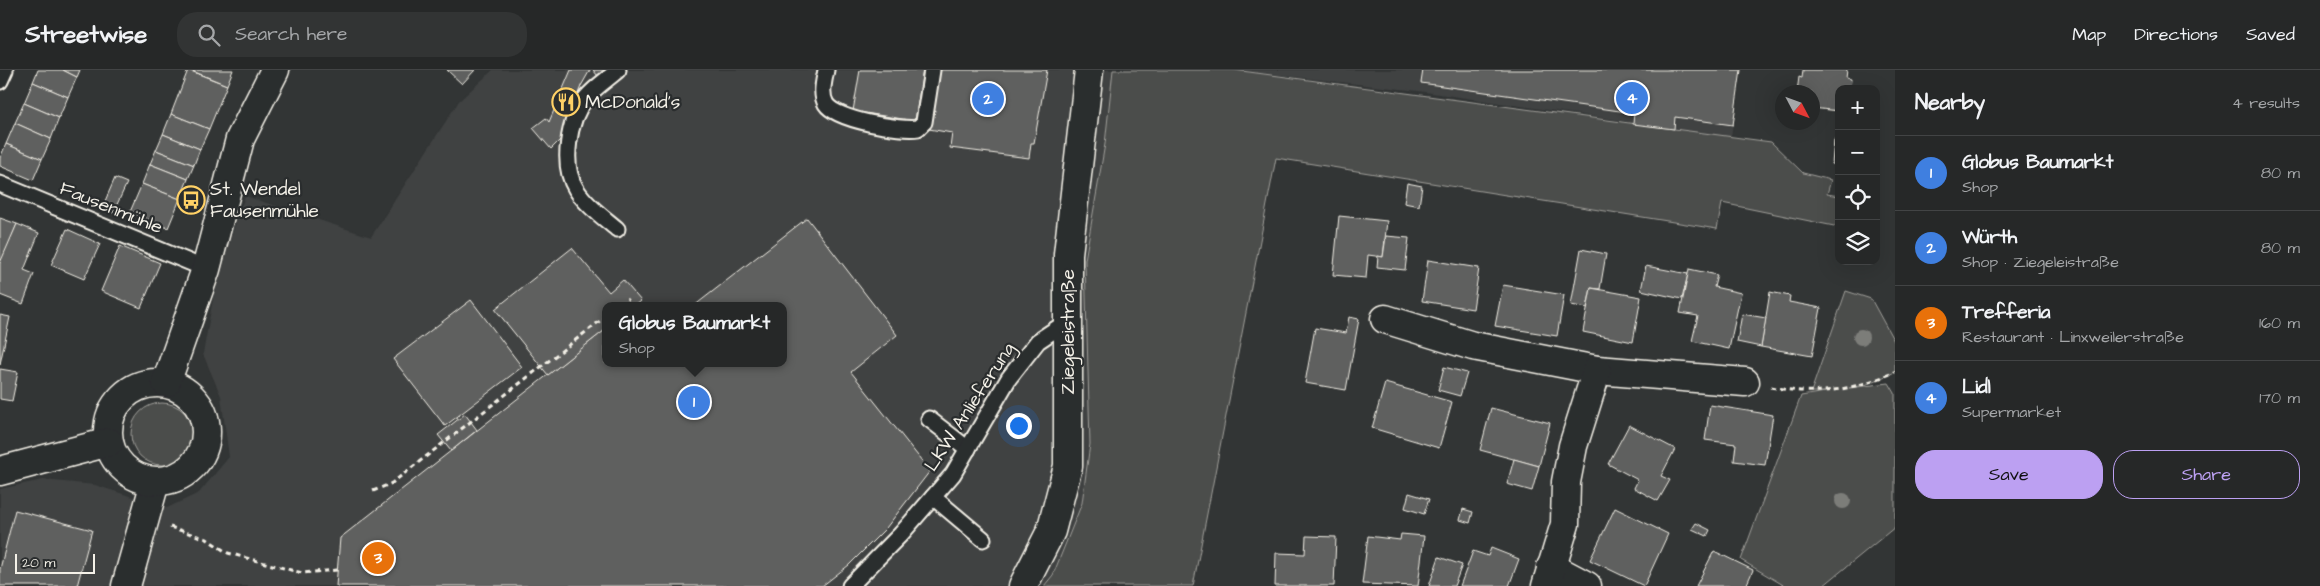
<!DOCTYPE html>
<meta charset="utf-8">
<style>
body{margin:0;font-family:"Architects Daughter",sans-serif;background:#323434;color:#f1f3f6}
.controls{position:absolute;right:15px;top:15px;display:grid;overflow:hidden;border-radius:10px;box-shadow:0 5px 20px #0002}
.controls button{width:45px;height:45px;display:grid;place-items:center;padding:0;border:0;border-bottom:1px solid #424445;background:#262828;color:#f1f3f6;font:25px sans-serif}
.compass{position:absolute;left:1775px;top:15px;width:45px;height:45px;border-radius:50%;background:#262828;box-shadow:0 5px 20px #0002;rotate:131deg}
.scale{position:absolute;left:15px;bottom:12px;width:80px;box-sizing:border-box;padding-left:5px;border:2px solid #f4f1e8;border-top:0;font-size:14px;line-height:18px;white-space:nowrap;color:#f4f1e8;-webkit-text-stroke:4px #2a2d2e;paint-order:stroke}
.you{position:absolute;left:1018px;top:355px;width:18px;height:18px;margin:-12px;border:4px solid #fff;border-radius:50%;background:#1a73e8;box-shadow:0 0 0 8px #1a73e833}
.badge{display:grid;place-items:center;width:32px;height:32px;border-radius:50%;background:#bca0f2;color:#fff;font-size:16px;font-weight:700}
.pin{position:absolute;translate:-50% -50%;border:2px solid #fff;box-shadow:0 1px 5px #0006}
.popup{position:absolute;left:602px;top:232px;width:185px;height:65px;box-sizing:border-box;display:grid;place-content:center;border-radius:10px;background:#262828;filter:drop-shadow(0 1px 4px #0005);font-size:16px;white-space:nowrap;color:#a4a6a8}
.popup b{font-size:19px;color:#f1f3f6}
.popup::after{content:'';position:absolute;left:50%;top:100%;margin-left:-10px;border:10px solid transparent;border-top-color:#262828}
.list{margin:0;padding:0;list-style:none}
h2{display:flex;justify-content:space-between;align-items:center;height:65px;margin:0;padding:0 20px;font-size:21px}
h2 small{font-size:16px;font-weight:400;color:#a4a6a8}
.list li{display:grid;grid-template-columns:32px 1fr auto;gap:15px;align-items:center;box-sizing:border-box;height:75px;padding:0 20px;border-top:1px solid #424445}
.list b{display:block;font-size:19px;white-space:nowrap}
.list p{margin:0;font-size:16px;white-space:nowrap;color:#a4a6a8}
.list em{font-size:16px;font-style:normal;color:#a4a6a8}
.actions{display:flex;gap:10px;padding:15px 20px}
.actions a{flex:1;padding:11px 0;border:1px solid #bca0f2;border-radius:20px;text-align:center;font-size:18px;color:#bca0f2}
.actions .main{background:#bca0f2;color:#111}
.icon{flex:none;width:28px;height:28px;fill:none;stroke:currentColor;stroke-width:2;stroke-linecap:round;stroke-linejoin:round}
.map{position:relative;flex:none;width:1895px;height:516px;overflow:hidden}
header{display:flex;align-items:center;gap:30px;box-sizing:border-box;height:70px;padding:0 25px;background:#262828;border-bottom:1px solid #424445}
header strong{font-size:24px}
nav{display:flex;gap:28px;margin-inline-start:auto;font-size:18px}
.search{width:350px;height:45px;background:#323434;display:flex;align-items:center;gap:12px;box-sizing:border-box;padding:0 18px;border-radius:20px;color:#a4a6a8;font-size:19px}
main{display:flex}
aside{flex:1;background:#262828}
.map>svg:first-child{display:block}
</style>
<header>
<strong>Streetwise</strong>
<div class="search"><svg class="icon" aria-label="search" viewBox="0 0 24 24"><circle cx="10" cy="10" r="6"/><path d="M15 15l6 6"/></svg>Search here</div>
<nav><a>Map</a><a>Directions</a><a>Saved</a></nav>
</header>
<main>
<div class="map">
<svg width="1895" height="516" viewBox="0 0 1895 516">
<rect width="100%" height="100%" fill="#323535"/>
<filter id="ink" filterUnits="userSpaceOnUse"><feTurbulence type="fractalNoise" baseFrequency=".02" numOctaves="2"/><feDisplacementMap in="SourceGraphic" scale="10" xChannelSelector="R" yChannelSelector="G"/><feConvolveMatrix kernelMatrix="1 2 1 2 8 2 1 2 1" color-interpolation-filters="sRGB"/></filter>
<g filter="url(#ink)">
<g fill="#404242" fill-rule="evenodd">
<path d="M493 0H1113L1105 74 1090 374 1082 433 1053 505 1044 516H0V419L43 410 95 415 167 438 199 423 229 387 221 326 203 284 217 207 245 126 371 167 459 31ZM605 236H783V293H605Z"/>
<polygon points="1234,0 1741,0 1731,67 1419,21"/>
</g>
<g fill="#4b4d4c" stroke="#a09f9a">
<polygon points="1113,0 1234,0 1771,72 1803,103 1831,110 1827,124 1839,126 1839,157 1722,133 1717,159 1276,88 1193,516 1044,516 1053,505 1082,433 1090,374 1085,190 1105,74"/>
<polygon points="1846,221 1871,229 1895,273 1895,302 1865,315 1849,318 1889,313 1895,323 1895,457 1823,516 1785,516 1741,490 1801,326 1825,322 1811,322"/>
<circle cx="162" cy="364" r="31"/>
</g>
<g fill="#5f605f" stroke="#f4f1e8">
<polygon points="38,0 63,0 77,7 68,27 33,12"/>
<polygon points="63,0 80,0 77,7"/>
<polygon points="188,0 227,15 209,59 171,44"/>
<polygon points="190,0 233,0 227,15"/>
<polygon points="447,0 475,0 462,14"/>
<polygon points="571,0 590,0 581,16 560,70 551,79 533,58 546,48 549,52"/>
<polygon points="593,0 605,0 598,6"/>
<polygon points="860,0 923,0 915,51 853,41"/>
<polygon points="940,0 1047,0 1034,73 1031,73 1029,88 950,78 952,63 929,59"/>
<polygon points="1423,0 1741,0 1733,55 1675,47 1674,59 1633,54 1634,43 1421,13"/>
<polygon points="1803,0 1847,0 1846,8 1851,9 1850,19 1839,19 1839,41 1812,38 1812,22 1797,22 1799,7 1802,8"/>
<polygon points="33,12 68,27 59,48 24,33"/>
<polygon points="24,33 59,48 51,69 15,53"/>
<polygon points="171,44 209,59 200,79 163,64"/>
<polygon points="15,53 51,69 42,89 6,74"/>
<polygon points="163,64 200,79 194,95 156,80"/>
<polygon points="1834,70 1839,71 1839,95 1832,94"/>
<polygon points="6,74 42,89 33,110 0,96 0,88"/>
<polygon points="156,80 194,95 188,109 150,94"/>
<polygon points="150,94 188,109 180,129 142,114"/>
<polygon points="115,108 127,113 113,143 102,138"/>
<polygon points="1407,113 1422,116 1419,136 1404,133"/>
<polygon points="142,114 180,129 168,158 130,142"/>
<polygon points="1339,146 1387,151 1383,187 1368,185 1366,208 1333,205"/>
<polygon points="0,148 17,154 1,194 0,193"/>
<polygon points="807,148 897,265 851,302 930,401 886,458 849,495 822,516 336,516 340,468 605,260 605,293 783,293 783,236 694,236"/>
<polygon points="17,154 39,163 24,200 34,204 23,234 0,225 0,193"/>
<polygon points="67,159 100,174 84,209 51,195"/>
<polygon points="1386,166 1409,168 1405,200 1377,197 1378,186 1383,187"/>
<polygon points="120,176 160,193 141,238 101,221"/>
<polygon points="572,178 609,222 623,210 641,231 635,236 605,236 605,260 548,305 495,239"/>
<polygon points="1581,179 1606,184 1600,219 1591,218 1587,238 1571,235"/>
<polygon points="1428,190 1479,198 1473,239 1422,231"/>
<polygon points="1646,196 1688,204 1682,229 1641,220"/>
<polygon points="1689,199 1717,205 1714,217 1741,223 1729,279 1692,271 1698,246 1680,243"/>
<polygon points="1503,215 1564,225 1557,266 1495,256"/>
<polygon points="1591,218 1641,227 1633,272 1583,262"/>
<polygon points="1770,222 1790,226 1789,232 1821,238 1812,286 1761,277"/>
<polygon points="471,230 522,297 445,356 393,289"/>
<polygon points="1742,244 1766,248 1761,277 1737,272"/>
<polygon points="0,245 10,247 0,294"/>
<polygon points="1349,247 1359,249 1346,320 1305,313 1315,258 1346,263"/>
<polygon points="1444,297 1467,303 1460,326 1438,320"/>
<polygon points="0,299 18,302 12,331 0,329"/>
<polygon points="1385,313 1452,332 1439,378 1372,358"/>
<polygon points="1710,335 1773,345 1765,395 1734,391 1736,374 1705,370"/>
<polygon points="1491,338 1550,353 1539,396 1480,380"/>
<polygon points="465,344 477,360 451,381 438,365"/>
<polygon points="1629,355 1675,379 1661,406 1670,410 1658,431 1634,418 1638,410 1608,394"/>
<polygon points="1514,389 1539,396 1532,421 1507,414"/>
<polygon points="1409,423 1429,429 1424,444 1405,438"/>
<polygon points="1615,438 1668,464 1644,516 1590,490"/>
<polygon points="1463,439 1473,442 1470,453 1460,450"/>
<polygon points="15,440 92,460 77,516 0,516 0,499"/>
<polygon points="1696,453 1710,460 1707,466 1692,459"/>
<polygon points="1401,464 1424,466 1418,516 1362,514 1368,466 1400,470"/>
<polygon points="1306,466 1336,467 1334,516 1275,516 1276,483 1305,484"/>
<polygon points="1491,478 1519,489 1509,516 1460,516 1473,481 1488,486"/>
<polygon points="1714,481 1753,500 1746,516 1696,516"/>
<polygon points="1439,487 1462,495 1454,516 1429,516"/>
</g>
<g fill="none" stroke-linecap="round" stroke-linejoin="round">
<g stroke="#f4f1e8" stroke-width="19">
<g id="lane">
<path d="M826 0C824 11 820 24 826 34 836 50 901 61 918 58L924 52 932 0"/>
<polyline points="0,11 5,0"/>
<polyline points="0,114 206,199"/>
<path d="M617 159C603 147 586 135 576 119 561 95 568 50 586 28 595 17 608 9 618 0"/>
<polyline points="929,349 968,379"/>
<polyline points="933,427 983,469"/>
<polyline points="850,516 901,464 953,404 1009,308 1038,271 1068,251"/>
</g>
</g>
<g stroke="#f4f1e8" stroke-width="31">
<g id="street">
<polyline points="1385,249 1473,276 1597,300 1745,312"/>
<polyline points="1551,497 1587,516"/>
<polyline points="126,516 155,412"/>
<polyline points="1023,516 1051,461 1068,396 1068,184 1089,0"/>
<polyline points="1546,516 1565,454 1566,412 1573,376 1597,300"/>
</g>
</g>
<g stroke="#f4f1e8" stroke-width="31">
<g id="secondary">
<circle cx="157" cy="362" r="49"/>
<polyline points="166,313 206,199 240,69 275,0"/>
<polyline points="0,401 109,372"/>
</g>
</g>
<g stroke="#f4f1e8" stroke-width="3" stroke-dasharray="5 4" stroke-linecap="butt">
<polyline points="620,236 628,229"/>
<path d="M1771 317C1818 326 1851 321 1895 302"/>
<polyline points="373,421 392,413 605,247"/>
<polyline points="170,457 207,469 228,483 302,503 337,500"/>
</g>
<use href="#lane" stroke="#2a2d2e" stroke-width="15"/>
<use href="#street" stroke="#2a2d2e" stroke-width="28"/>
<use href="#secondary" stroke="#2a2d2e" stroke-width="28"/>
</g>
<g fill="#7c7d79">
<circle cx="1861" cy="267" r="8"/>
<circle cx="1843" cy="431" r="8"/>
</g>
</g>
<defs>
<g id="restaurant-ring" transform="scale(1.4375)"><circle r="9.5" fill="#2a2d2e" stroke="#ffd166" stroke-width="1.5"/><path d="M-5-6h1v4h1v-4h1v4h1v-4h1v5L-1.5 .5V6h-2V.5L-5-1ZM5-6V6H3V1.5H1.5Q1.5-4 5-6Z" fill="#ffd166"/></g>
<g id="bus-ring" transform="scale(1.4375)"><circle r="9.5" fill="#2a2d2e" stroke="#ffd166" stroke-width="1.5"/><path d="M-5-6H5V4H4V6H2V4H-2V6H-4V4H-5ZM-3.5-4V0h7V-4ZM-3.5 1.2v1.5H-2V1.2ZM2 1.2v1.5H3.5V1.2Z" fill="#ffd166"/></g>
</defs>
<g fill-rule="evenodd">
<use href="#restaurant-ring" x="566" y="32"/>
<use href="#bus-ring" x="191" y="130"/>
</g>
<g text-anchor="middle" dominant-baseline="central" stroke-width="4.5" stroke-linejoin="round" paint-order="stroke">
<g font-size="19" fill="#f4f1e8" stroke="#2a2d2e" text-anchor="start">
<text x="585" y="32">McDonald's</text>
<text x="210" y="119">St. Wendel<tspan x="210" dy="22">Fausenmühle</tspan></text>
</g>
<g font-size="19" fill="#f4f1e8" stroke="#2a2d2e">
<text transform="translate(111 138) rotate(22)">Fausenmühle</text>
<text transform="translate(1068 262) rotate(-90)">Ziegeleistraße</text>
<text transform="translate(970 337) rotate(-57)">LKW Anlieferung</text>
</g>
</g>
</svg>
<div class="controls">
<button>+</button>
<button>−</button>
<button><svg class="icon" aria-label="locate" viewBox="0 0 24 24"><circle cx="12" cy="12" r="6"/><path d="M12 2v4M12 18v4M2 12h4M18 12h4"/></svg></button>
<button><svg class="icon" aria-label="layers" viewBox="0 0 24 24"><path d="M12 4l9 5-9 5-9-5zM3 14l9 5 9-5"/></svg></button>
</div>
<svg class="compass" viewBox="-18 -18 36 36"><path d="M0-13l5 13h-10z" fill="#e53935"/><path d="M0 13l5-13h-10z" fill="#a4a6a8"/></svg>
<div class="scale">20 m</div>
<div class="you"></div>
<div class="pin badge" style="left:694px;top:332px;background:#3f7fe0">1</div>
<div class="popup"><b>Globus Baumarkt</b>Shop</div>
<div class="pin badge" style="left:988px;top:29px;background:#3f7fe0">2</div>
<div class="pin badge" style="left:378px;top:488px;background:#e8710a">3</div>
<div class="pin badge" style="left:1632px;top:28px;background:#3f7fe0">4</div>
</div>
<aside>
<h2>Nearby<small>4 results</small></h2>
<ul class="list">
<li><span class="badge" style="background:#3f7fe0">1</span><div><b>Globus Baumarkt</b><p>Shop</p></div><em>80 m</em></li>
<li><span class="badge" style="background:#3f7fe0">2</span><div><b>Würth</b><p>Shop · Ziegeleistraße</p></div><em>80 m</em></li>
<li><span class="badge" style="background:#e8710a">3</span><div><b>Trefferia</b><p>Restaurant · Linxweilerstraße</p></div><em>160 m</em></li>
<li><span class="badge" style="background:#3f7fe0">4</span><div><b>Lidl</b><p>Supermarket</p></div><em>170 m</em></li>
</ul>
<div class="actions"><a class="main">Save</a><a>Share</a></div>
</aside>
</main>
